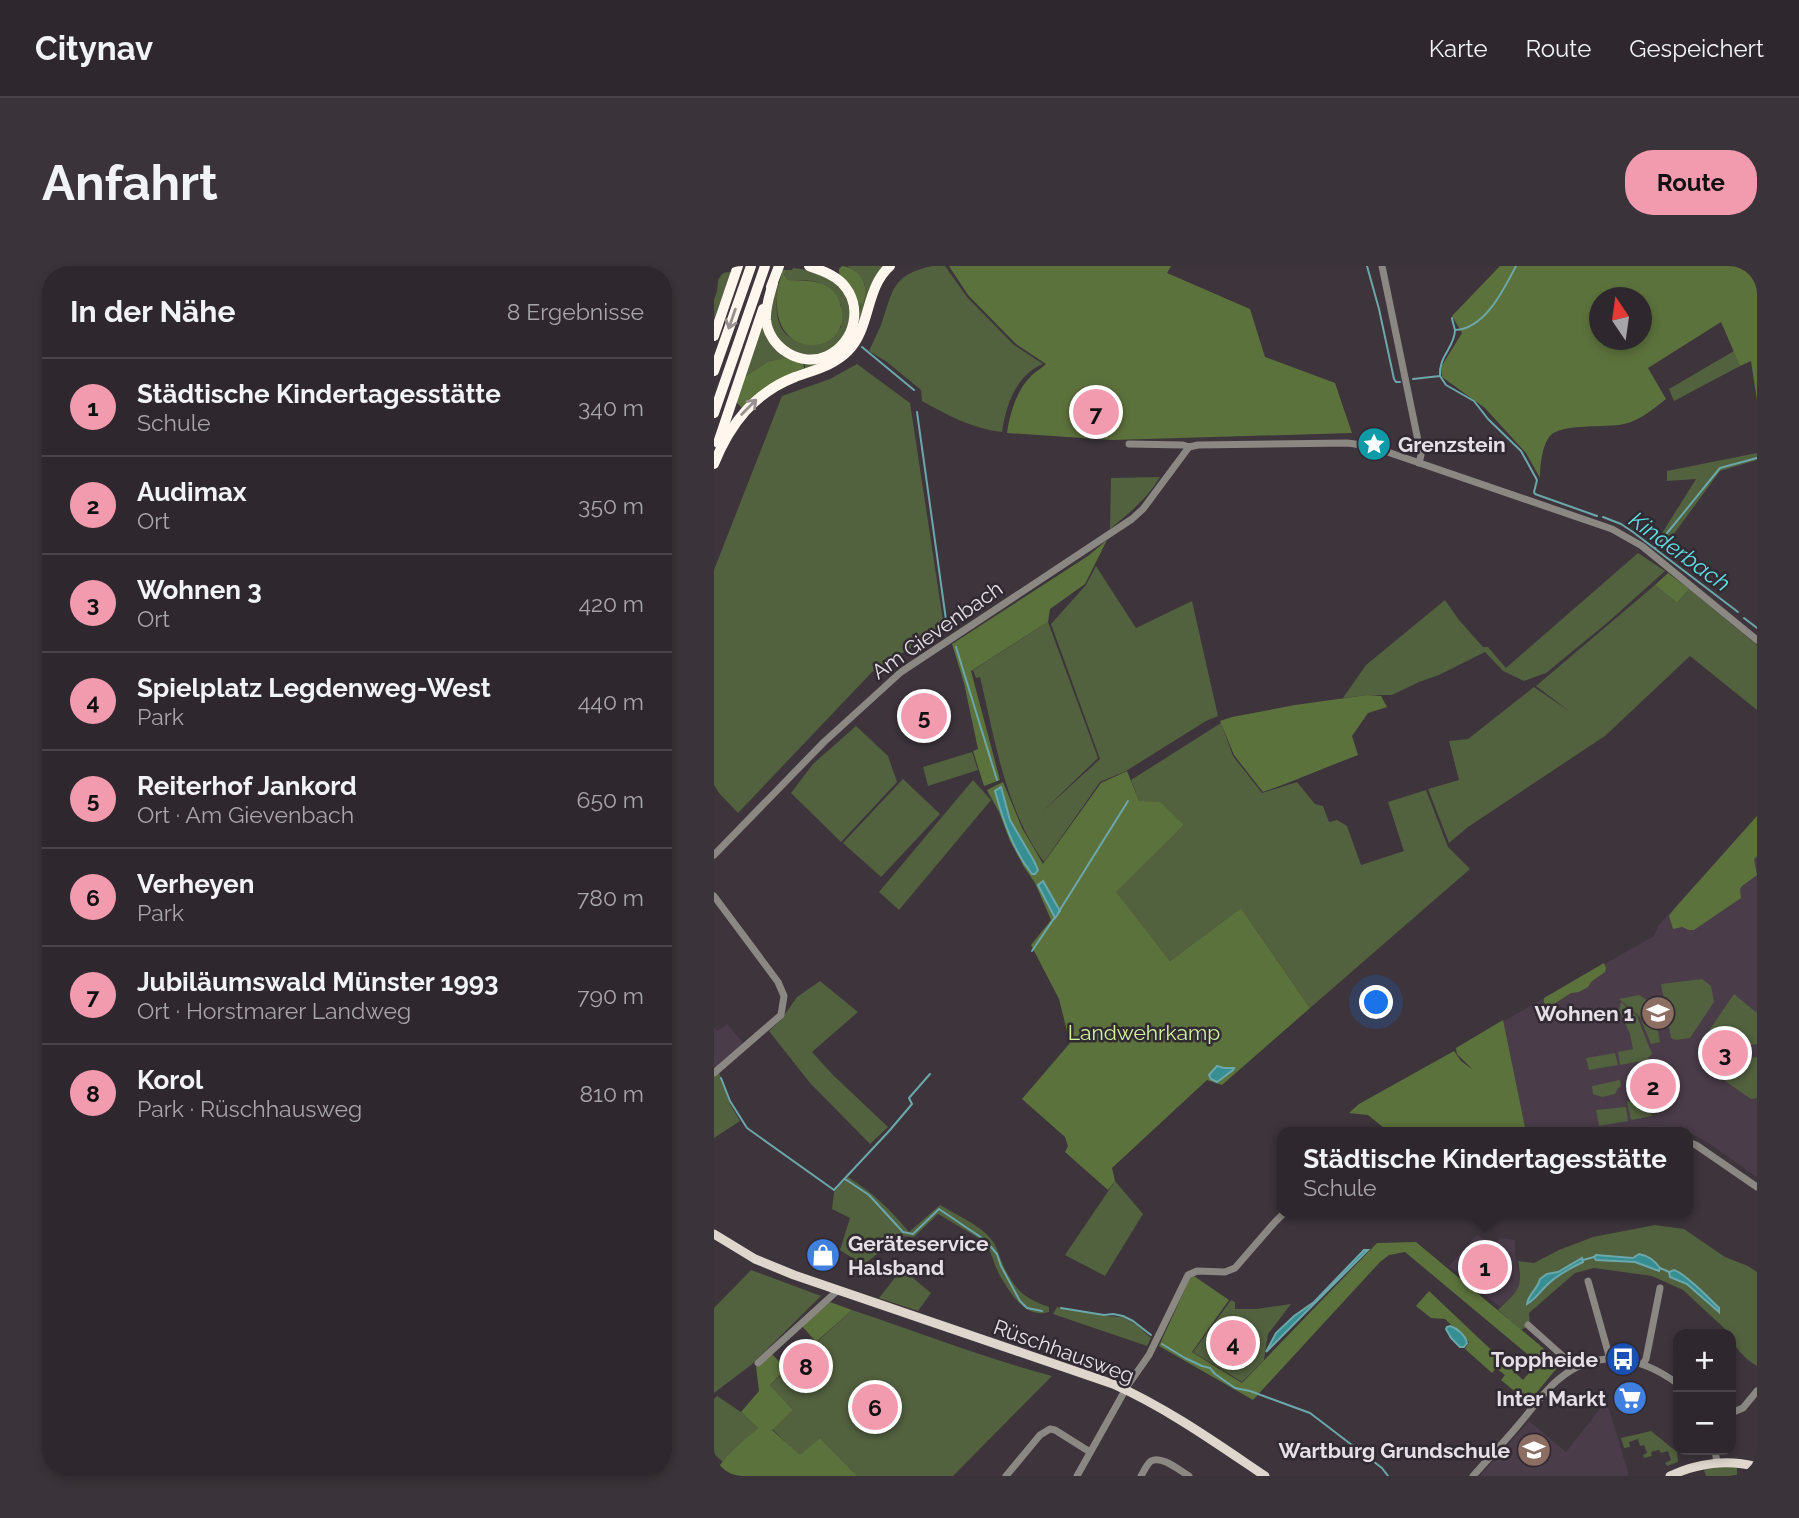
<!DOCTYPE html>
<html lang="de">
<meta charset="utf-8">
<style>
body{margin:0;font-family:Raleway,sans-serif;background:#3a3339;color:#f1f3f6}
.controls{position:absolute;right:21px;bottom:21px;display:grid;overflow:hidden;border-radius:14px;box-shadow:0 4px 10px #0003}
.controls button{width:63px;height:63px;display:grid;place-items:center;padding:0;border:0;border-bottom:2px solid #494449;background:#2e272d;color:#f1f3f6;font:35px sans-serif}
.compass{position:absolute;left:875px;top:21px;width:63px;height:63px;border-radius:50%;background:#2e272d;box-shadow:0 4px 10px #0003;rotate:347deg}
.you{position:absolute;left:663px;top:737px;width:24px;height:24px;margin:-18px;border:5px solid #fff;border-radius:50%;background:#1a73e8;box-shadow:0 0 0 10px #1a73e833}
.badge{display:grid;place-items:center;width:46px;height:46px;border-radius:50%;background:#f29aae;color:#111;font-size:23px;font-weight:700}
.pin{position:absolute;translate:-50% -50%;border:4px solid #fff;box-shadow:0 2px 7px #0006}
.popup{position:absolute;left:563px;top:861px;width:416px;height:91px;box-sizing:border-box;display:grid;place-content:center;border-radius:14px;background:#2e272d;filter:drop-shadow(0 2px 5px #0005);font-size:23px;white-space:nowrap;color:#a7a5aa}
.popup b{font-size:26px;color:#f1f3f6}
.popup::after{content:'';position:absolute;left:50%;top:100%;margin-left:-14px;border:14px solid transparent;border-top-color:#2e272d}
.list{margin:0;padding:0;list-style:none}
h2{display:flex;justify-content:space-between;align-items:center;height:91px;margin:0;padding:0 28px;font-size:30px}
h2 small{font-size:23px;font-weight:400;color:#a7a5aa}
.list li{display:grid;grid-template-columns:46px 1fr auto;gap:21px;align-items:center;box-sizing:border-box;height:98px;padding:0 28px;border-top:2px solid #494449}
.list b{display:block;font-size:26px;white-space:nowrap}
.list p{margin:0;font-size:23px;white-space:nowrap;color:#a7a5aa}
.list em{font-size:23px;font-style:normal;color:#a7a5aa}
.map{position:relative;flex:none;width:1043px;height:1210px;overflow:hidden;border-radius:28px}
header{display:flex;align-items:center;gap:42px;box-sizing:border-box;height:98px;padding:0 35px;background:#2e272d;border-bottom:2px solid #494449}
header strong{font-size:33px}
nav{display:flex;gap:38px;margin-inline-start:auto;font-size:24px}
.intro{display:flex;align-items:center;justify-content:space-between;box-sizing:border-box;height:168px;padding:0 42px}
h1{margin:0;font-size:49px}
.button{padding:18px 32px;border-radius:28px;background:#f29aae;color:#111;font-size:24px;font-weight:700}
main{display:flex;gap:42px;padding:0 42px}
aside{flex:1;background:#2e272d;border-radius:28px;box-shadow:0 4px 10px #0003}
.map>svg:first-child{display:block}
</style>
<header>
<strong>Citynav</strong>
<nav><a>Karte</a><a>Route</a><a>Gespeichert</a></nav>
</header>
<div class="intro"><h1>Anfahrt</h1><a class="button">Route</a></div>
<main>
<aside>
<h2>In der Nähe<small>8 Ergebnisse</small></h2>
<ul class="list">
<li><span class="badge">1</span><div><b>Städtische Kindertagesstätte</b><p>Schule</p></div><em>340 m</em></li>
<li><span class="badge">2</span><div><b>Audimax</b><p>Ort</p></div><em>350 m</em></li>
<li><span class="badge">3</span><div><b>Wohnen 3</b><p>Ort</p></div><em>420 m</em></li>
<li><span class="badge">4</span><div><b>Spielplatz Legdenweg-West</b><p>Park</p></div><em>440 m</em></li>
<li><span class="badge">5</span><div><b>Reiterhof Jankord</b><p>Ort · Am Gievenbach</p></div><em>650 m</em></li>
<li><span class="badge">6</span><div><b>Verheyen</b><p>Park</p></div><em>780 m</em></li>
<li><span class="badge">7</span><div><b>Jubiläumswald Münster 1993</b><p>Ort · Horstmarer Landweg</p></div><em>790 m</em></li>
<li><span class="badge">8</span><div><b>Korol</b><p>Park · Rüschhausweg</p></div><em>810 m</em></li>
</ul>
</aside>
<div class="map">
<svg width="1043" height="1210" viewBox="0 0 1043 1210">
<rect width="100%" height="100%" fill="#3d343c"/>
<g fill="#4a3c49">
<polygon points="1043,550 1043,911 993,876 974,866 955,864 934,866 812,866 806,838 759,803 743,788 742,782 940,670 944,660"/>
<polygon points="13,758 29,777 19,789 0,804 0,761 3,765"/>
<polygon points="763,969 779,978 787,972 801,974 801,987 806,1016 803,1024 786,1041 735,1000"/>
<polygon points="889,1139 895,1143 915,1209 912,1210 766,1210 815,1155 852,1186"/>
</g>
<g fill="#52613e">
<path d="M133 0H171C151 25 154 63 131 85 120 96 105 100 91 105V99L86 95C120 100 150 73 143 37L150 35C155 18 148 9 133 0Z"/>
<path d="M219 0H231L253 31 300 79 329 98C302 109 292 139 288 166 259 163 233 149 208 135L207 124 173 96 155 85C159 76 163 68 167 59 179 24 178 8 219 0Z"/>
<path d="M79 2C103 5 126 11 134 37 149 84 79 112 59 63 58 59 56 56 56 53 54 41 63 22 67 11 62 28 58 57 74 70 77 73 84 74 89 76 109 82 114 75 127 61V39C104 12 108 15 74 14L70 9 72 4H78Z"/>
<polygon points="17,6 0,53 0,34 3,25 5,7"/>
<polygon points="48,55 78,92 55,95 29,112"/>
<polygon points="1020,85 1026,100 960,135 955,123"/>
<polygon points="143,98 196,137 230,361 158,406 24,547 5,527 0,519 0,304 68,130 116,113"/>
<polygon points="1043,187 1043,194 1006,205 954,276 947,269 982,213 953,215 953,205"/>
<path d="M446 211C432 234 416 246 396 263L397 212Z"/>
<polygon points="924,287 951,305 893,357 832,407 810,415 789,405 771,386 725,409 705,416 678,429 653,429 629,432 652,399 731,334 745,354 769,381 774,381 792,402"/>
<path d="M382 300 422 362 478 335 504 450 492 455 412 505 386 516 330 596C291 543 281 474 266 411L262 412 259 404 334 356 384 492 329 545 386 493 337 358 372 319Z"/>
<polygon points="941,319 963,337 975,323 1043,379 1043,444 976,390 891,470 754,561 735,577 714,523 745,514 735,475 754,473 820,421 855,445 822,420"/>
<polygon points="507,457 519,490 548,527 583,516 601,538 609,540 615,556 623,554 633,560 647,599 690,585 674,536 712,524 734,581 756,603 596,742 527,642 456,695 401,626 470,559 425,535 417,514"/>
<polygon points="142,460 174,490 183,516 127,576 77,527 99,498"/>
<polygon points="258,486 264,504 214,520 209,501"/>
<polygon points="189,513 226,548 167,611 129,577"/>
<polygon points="259,514 277,534 185,644 165,626"/>
<polygon points="988,713 997,720 1000,736 976,772 962,774 957,772 947,718"/>
<polygon points="106,715 144,746 98,786 119,809 174,861 156,878 96,817 55,765 67,754 83,731"/>
<polygon points="1020,728 1043,747 1043,778 1002,786 991,778 990,772"/>
<polygon points="925,729 939,738 946,776 937,778 926,751 905,733"/>
<polygon points="907,736 923,750 938,788 932,794 906,799 904,786 919,783 916,768 905,744"/>
<polygon points="901,787 904,799 875,804 872,792"/>
<polygon points="1043,791 1043,832 1037,833 1011,815 1008,802 1012,796"/>
<polygon points="5,806 16,838 26,855 0,872 0,809"/>
<polygon points="906,814 907,820 905,821 901,828 888,831 879,828 878,820"/>
<polygon points="921,834 924,836 932,834 937,838 938,850 917,854 913,836"/>
<polygon points="912,841 914,855 885,860 882,844"/>
<path d="M134 911C159 927 176 943 195 966L226 939C244 950 269 960 280 977 284 985 287 995 291 1003 302 1025 312 1033 335 1041V1046C331 1047 327 1048 324 1047 306 1045 293 1022 285 1008 279 997 278 983 268 974L224 948 200 971 186 970 149 999 126 984 136 952 118 943 120 926Z"/>
<polygon points="401,915 429,948 391,1010 351,989"/>
<path d="M941 959 970 963 1011 991 1034 1000 1043 1006V1100C1031 1093 1020 1082 1017 1068H1014L1010 1062 969 1024 938 1010 880 1002 861 1007 815 1047 816 1059 807 1064 784 1044C804 1024 809 1024 804 995L820 997 845 984 879 971Z"/>
<polygon points="188,1003 217,1027 204,1045 165,1032"/>
<polygon points="37,1004 107,1030 37,1099 0,1127 0,1042"/>
<polygon points="517,1034 521,1036 521,1043 542,1043 577,1038 554,1068 550,1094 528,1116 479,1086"/>
<polygon points="343,1041 390,1050 409,1051 424,1060 437,1072 433,1080 339,1048"/>
<path d="M138 1044C205 1066 270 1092 338 1110L239 1210H143L106 1172 86 1190 58 1163 79 1144 56 1119Z"/>
<polygon points="3,1130 27,1146 44,1162 9,1196 0,1188 0,1133"/>
<polygon points="937,1165 963,1186 964,1196 953,1200 951,1197 957,1194 954,1185 947,1187 945,1184 937,1186 938,1190 930,1192 929,1189 933,1187 930,1179 926,1180 924,1173 915,1176 916,1181 910,1182 907,1172"/>
<polygon points="1023,1200 1023,1210 992,1210 989,1201"/>
</g>
<g fill="#5c723c" fill-rule="evenodd">
<path d="M128 0C146 2 157 21 149 37H143L125 7V3Z"/>
<path d="M235 0H457L453 7 536 43 551 91 621 117 638 167 398 174 293 167C296 147 303 123 318 109 322 105 328 102 332 98L302 78 254 29Z"/>
<path d="M786 0H1043V135L1037 95 1026 100 1007 56 934 102 952 133C939 143 927 154 910 158 894 162 846 157 836 170 828 179 826 201 826 212L812 187 771 142 728 111 727 101 748 67 738 50ZM886 32H928V74H886Z"/>
<path d="M69 4H72L70 9 74 14C95 15 121 13 127 41 140 96 37 98 69 4Z"/>
<polygon points="73,92 89,97 91,105 29,143 23,137 21,132 29,112 55,95"/>
<polygon points="393,274 371,318 336,343 334,356 257,405 286,514 270,520 259,485 264,483 250,417 238,378 374,290"/>
<polygon points="954,307 975,323 963,337 941,319"/>
<path d="M653 429 667 430 673 441 654 447 638 470 644 489C612 501 581 515 549 526L520 489 506 455 518 451 581 439Z"/>
<path d="M413 505 425 535 446 536 470 559 402 626 456 695 527 642 596 742 508 819 493 814 398 902 401 915 394 924 351 886 354 880 351 871 308 833 356 777 345 733 317 679 337 654 321 617 310 601 296 575 285 546 273 524 289 516 308 562 329 598 387 517ZM287 522 296 554 320 595 288 550ZM328 615 346 644 340 652 324 620Z"/>
<polygon points="1043,550 1043,590 1040,593 1043,609 1028,620 1026,623 1027,632 980,664 975,664 968,661 959,663 955,650 961,642"/>
<polygon points="890,697 892,702 891,706 878,715 874,721 865,726 857,727 837,740 830,737 830,732"/>
<polygon points="789,754 812,866 675,866 654,849 635,847 645,838 740,785 747,795 759,804 743,788 742,782"/>
<polygon points="702,976 847,1097 823,1126 826,1130 817,1139 787,1114 791,1109 782,1102 778,1107 751,1083 755,1076 731,1053 717,1052 702,1040 715,1025 809,1114 824,1097 691,986 675,989 666,996 539,1134 445,1080 476,1012 480,1010 515,1034 478,1086 528,1117 663,977"/>
<polygon points="116,1036 138,1044 102,1076 88,1060"/>
<path d="M58 1088 72 1103 56 1119 79 1144 58 1164 86 1189 106 1172 143 1210H0C6 1193 30 1175 44 1162L27 1146 45 1125 42 1101Z"/>
</g>
<g fill="#368f92" stroke="#6ba7ab" stroke-width="2">
<path d="M287 521 296 554 320 595 324 604 321 608H318C299 584 289 554 281 525Z"/>
<polygon points="329,615 346,645 341,652 324,619"/>
<polygon points="503,800 510,802 520,802 519,804 503,816 497,813 495,809"/>
<polygon points="650,984 654,984 552,1086 562,1067 580,1050 600,1036"/>
<path d="M925 988C935 990 940 994 946 1002L945 1005 921 996 882 994 880 991 882 989 919 992Z"/>
<path d="M868 992 869 996C854 1003 841 1010 830 1022 824 1029 820 1034 813 1038 814 1028 824 1023 826 1013L833 1008 844 1006Z"/>
<path d="M960 1004C972 1008 995 1032 1005 1042V1046L973 1018 956 1011 955 1006Z"/>
<path d="M736 1060C743 1062 752 1070 753 1077L750 1081H746L737 1072 732 1063 733 1061Z"/>
</g>
<g fill="none" stroke-linecap="round" stroke-linejoin="round">
<g stroke="#6ba7ab" stroke-width="2">
<polyline points="653,0 665,43 680,113 682,116 686,116"/>
<path d="M741 64C771 63 790 23 802 0"/>
<polyline points="148,81 200,124"/>
<path d="M726 110C724 91 741 81 741 64 741 63 738 54 738 52"/>
<polyline points="699,113 726,110 732,119 760,135 774,153 807,185 823,214 820,226 821,228 883,250"/>
<polyline points="203,146 233,361"/>
<polyline points="889,251 907,258 919,266 1024,346"/>
<polyline points="941,282 1006,202 1043,192"/>
<polyline points="1030,352 1043,362"/>
<polyline points="242,381 283,514"/>
<polyline points="344,647 414,535"/>
<polyline points="318,685 341,651"/>
<polyline points="7,812 16,835 33,862 120,924 176,864 198,838 195,832 216,808"/>
<polyline points="131,913 155,929 189,966 199,968 225,943 271,974 283,988 287,1000 306,1035 313,1042 328,1045"/>
<polyline points="869,994 880,991"/>
<polyline points="946,1002 955,1006"/>
<polyline points="347,1042 390,1049 399,1048 409,1050 419,1055 437,1069"/>
<polyline points="448,1078 471,1092 488,1100 496,1102 501,1108 521,1122 536,1125 596,1147 668,1202 674,1210"/>
</g>
<g stroke="#8b8783" stroke-width="7">
<polyline points="668,0 707,189 705,197"/>
<polyline points="415,178 469,179 475,181 484,179 633,177 656,180 898,263 928,280 1043,374"/>
<polyline points="0,589 110,476 187,406 418,253 429,243 475,181"/>
<polyline points="0,630 64,716 70,730 67,749 0,807"/>
<polyline points="974,876 982,879 1043,921"/>
<polyline points="874,1015 896,1093"/>
<polyline points="814,1059 861,1101"/>
<polyline points="44,1097 123,1025"/>
<polyline points="929,1098 932,1093 946,1022"/>
<polyline points="1017,1147 1029,1142 1043,1125"/>
<polyline points="1001,1184 1003,1197"/>
<polyline points="292,1210 326,1169 336,1163 341,1164 376,1186"/>
<polyline points="363,1210 414,1119 435,1089 474,1009 483,1005 511,1006 521,1002 561,956 570,947"/>
<path d="M427 1210C430 1205 433 1198 437 1195 448 1189 466 1205 475 1210"/>
<path d="M759 1210C775 1192 791 1175 806 1157 819 1142 830 1125 845 1113 883 1081 928 1091 964 1118"/>
</g>
<g stroke="#dfd6cd" stroke-width="9">
<path d="M0 968 41 993 80 1009 399 1118C453 1142 502 1177 551 1210"/>
<path d="M956 1210C983 1197 1014 1193 1043 1201"/>
</g>
<g stroke="#fff6ed" stroke-width="10">
<path d="M59 17C56 28 51 42 52 54 55 82 87 102 113 90 141 77 150 40 128 17 119 8 106 4 95 0"/>
<polyline points="57,21 65,0"/>
<polyline points="0,70 24,0"/>
<polyline points="0,105 37,0"/>
<polyline points="0,147 51,0"/>
<polyline points="4,177 49,43"/>
<path d="M0 198C16 158 40 127 81 111 100 104 119 100 134 85 157 62 151 22 176 0"/>
</g>
</g>
<defs><path id="oneway-shaft" d="M-6 0H5M1.5-3L5.5 0L1.5 3" fill="none" stroke-width="1.6" stroke-linecap="round" stroke-linejoin="round" transform="scale(1.75)"/></defs>
<g stroke="#989090">
<use href="#oneway-shaft" transform="translate(18 53) rotate(109)"/>
<use href="#oneway-shaft" transform="translate(35 141) rotate(-45)"/>
</g>
<defs>
<g id="sight-disc" transform="scale(1.75)"><circle r="9.5" fill="#0f9aa8" stroke="#322a32"/><path d="M0-6L1.8-2.2L6-1.7L2.9 1.2L3.7 5.4L0 3.3L-3.7 5.4L-2.9 1.2L-6-1.7L-1.8-2.2Z" fill="#fff"/></g>
<g id="university-disc" transform="scale(1.75)"><circle r="9.5" fill="#8d6e63" stroke="#322a32"/><path d="M0-5L7-2L0 1L-7-2ZM-4 1L0 2.5L4 1V4Q0 6-4 4Z" fill="#fff"/></g>
<g id="shop-disc" transform="scale(1.75)"><circle r="9.5" fill="#3f7fe0" stroke="#322a32"/><path d="M-5-2.5h2.3a2.7 3.5 0 0 1 5.4 0H5L5.5 6h-11ZM-1.5-2.5h3a1.5 2.3 0 0 0-3 0Z" fill="#fff"/></g>
<g id="bus-disc" transform="scale(1.75)"><circle r="9.5" fill="#1a4fb4" stroke="#322a32"/><path d="M-5-6H5V4H4V6H2V4H-2V6H-4V4H-5ZM-3.5-4V0h7V-4ZM-3.5 1.2v1.5H-2V1.2ZM2 1.2v1.5H3.5V1.2Z" fill="#fff"/></g>
<g id="supermarket-disc" transform="scale(1.75)"><circle r="9.5" fill="#3f7fe0" stroke="#322a32"/><path d="M-6-5.5h2.5l.6 2H6L4.5 2H-2.5L-4.4-4H-6ZM-1.5 3.2a1.3 1.3 0 1 0 .1 0ZM3 3.2a1.3 1.3 0 1 0 .1 0Z" fill="#fff"/></g>
<g id="school-disc" transform="scale(1.75)"><circle r="9.5" fill="#8d6e63" stroke="#322a32"/><path d="M0-5L7-2L0 1L-7-2ZM-4 1L0 2.5L4 1V4Q0 6-4 4Z" fill="#fff"/></g>
</defs>
<g fill-rule="evenodd">
<use href="#sight-disc" x="660" y="178"/>
<use href="#university-disc" x="944" y="747"/>
<use href="#shop-disc" x="109" y="989"/>
<use href="#bus-disc" x="909" y="1093"/>
<use href="#supermarket-disc" x="916" y="1132"/>
<use href="#school-disc" x="820" y="1184"/>
</g>
<g text-anchor="middle" dominant-baseline="central" stroke-width="5" stroke-linejoin="round" paint-order="stroke">
<g font-size="21" font-weight="bold" fill="#e6e0e6" stroke="#322a32" text-anchor="end">
<text x="684" y="178" text-anchor="start">Grenzstein</text>
<text x="920" y="747">Wohnen 1</text>
<text x="134" y="977" text-anchor="start">Geräteservice<tspan x="134" dy="24">Halsband</tspan></text>
<text x="884" y="1093">Toppheide</text>
<text x="892" y="1132">Inter Markt</text>
<text x="796" y="1184">Wartburg Grundschule</text>
</g>
<g font-size="21" fill="#e6e0e6" stroke="#322a32">
<text transform="translate(223 364) rotate(-35)">Am Gievenbach</text>
<text transform="translate(350 1085) rotate(20)">Rüschhausweg</text>
</g>
<g font-size="21" fill="#d0f3a0" stroke="#322a32">
<text x="430" y="766">Landwehrkamp</text>
</g>
<g font-size="23" font-style="italic" fill="#5cdde2" stroke="#322a32">
<text transform="translate(966 285) rotate(36)">Kinderbach</text>
</g>
</g>
</svg>
<div class="controls">
<button>+</button>
<button>−</button>
</div>
<svg class="compass" viewBox="-18 -18 36 36"><path d="M0-13l5 13h-10z" fill="#e53935"/><path d="M0 13l5-13h-10z" fill="#a7a5aa"/></svg>
<div class="you"></div>
<div class="pin badge" style="left:771px;top:1001px">1</div>
<div class="popup"><b>Städtische Kindertagesstätte</b>Schule</div>
<div class="pin badge" style="left:939px;top:820px">2</div>
<div class="pin badge" style="left:1011px;top:787px">3</div>
<div class="pin badge" style="left:519px;top:1077px">4</div>
<div class="pin badge" style="left:210px;top:450px">5</div>
<div class="pin badge" style="left:161px;top:1141px">6</div>
<div class="pin badge" style="left:382px;top:146px">7</div>
<div class="pin badge" style="left:92px;top:1100px">8</div>
</div>
</main>
